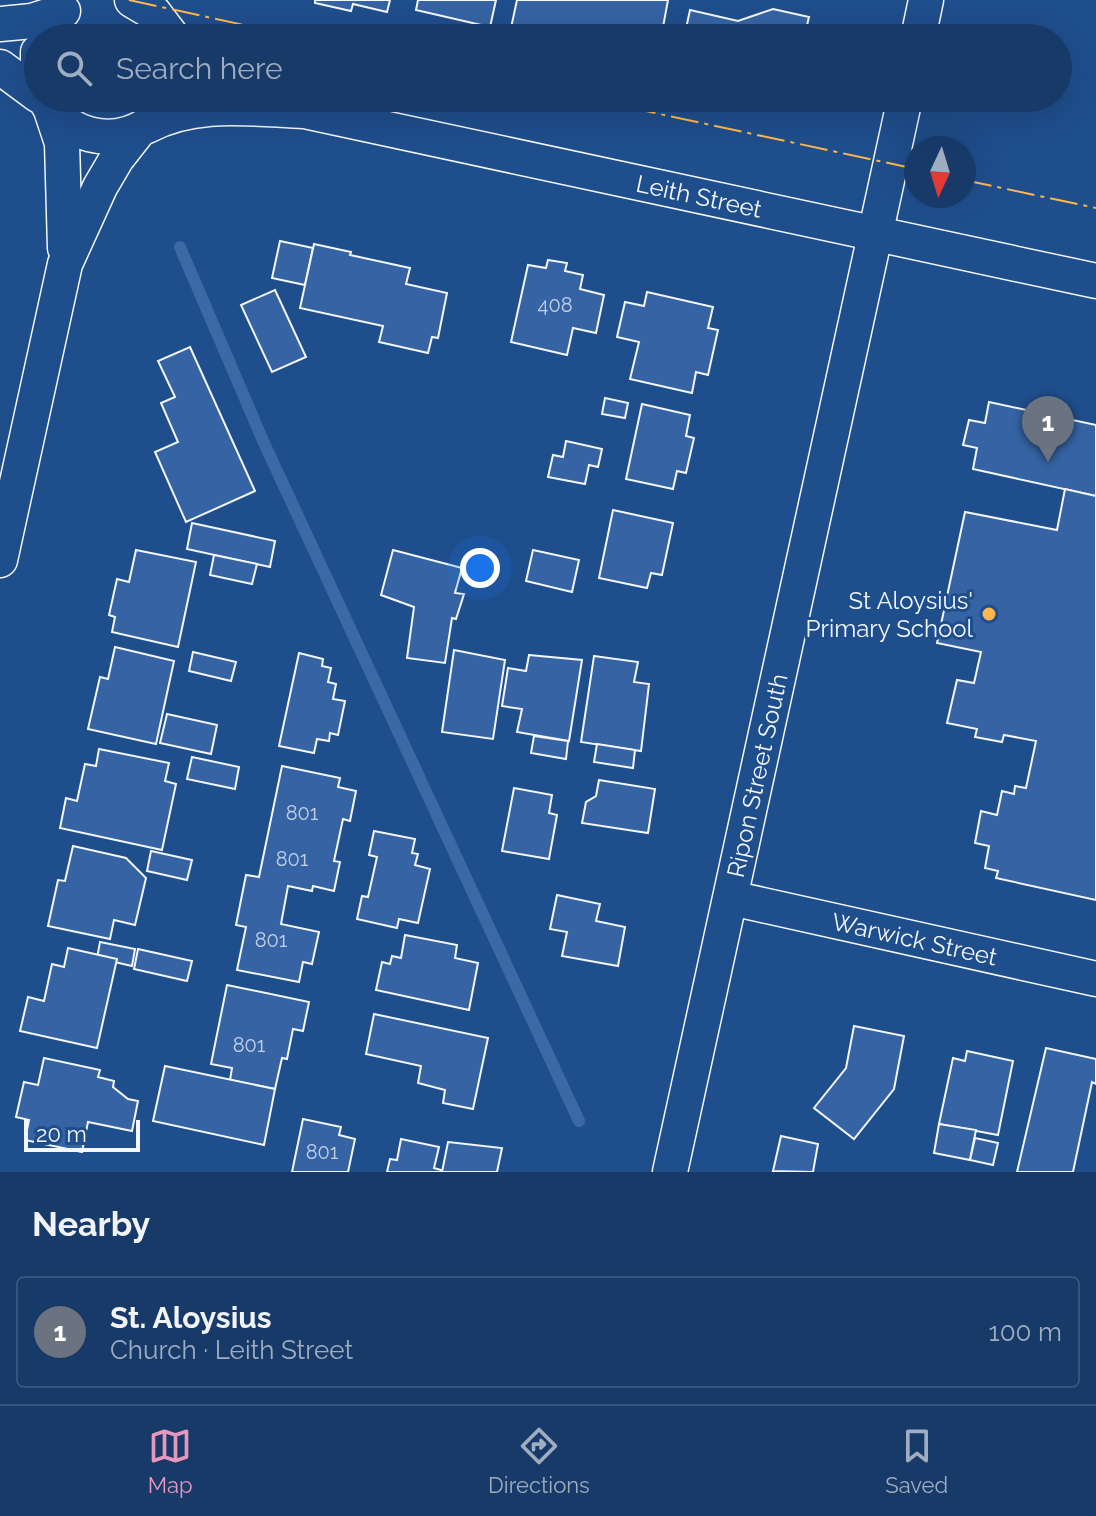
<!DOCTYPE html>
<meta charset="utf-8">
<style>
body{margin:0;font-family:Raleway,sans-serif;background:#20416f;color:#f1f3f6}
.compass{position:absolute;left:904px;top:136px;width:72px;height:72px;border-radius:50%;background:#173a69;box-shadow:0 8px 32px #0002;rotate:184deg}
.scale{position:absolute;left:24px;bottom:20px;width:116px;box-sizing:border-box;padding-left:8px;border:4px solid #f2f6ff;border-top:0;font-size:22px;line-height:28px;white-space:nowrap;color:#f2f6ff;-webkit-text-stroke:6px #1f4e8c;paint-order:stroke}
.you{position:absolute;left:480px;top:568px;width:28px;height:28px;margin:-20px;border:6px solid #fff;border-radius:50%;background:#1a73e8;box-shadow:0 0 0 12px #1a73e833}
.badge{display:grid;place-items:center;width:52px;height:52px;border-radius:50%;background:#e797bd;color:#fff;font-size:26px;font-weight:700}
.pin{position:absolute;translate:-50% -66px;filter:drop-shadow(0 2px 4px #0008)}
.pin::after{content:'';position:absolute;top:42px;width:28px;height:24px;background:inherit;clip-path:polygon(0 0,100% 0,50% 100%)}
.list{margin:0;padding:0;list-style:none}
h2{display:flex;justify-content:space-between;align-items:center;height:104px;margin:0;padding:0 32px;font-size:34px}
h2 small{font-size:26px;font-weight:400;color:#9eadc0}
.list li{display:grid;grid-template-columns:52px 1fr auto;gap:24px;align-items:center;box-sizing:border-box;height:112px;margin:0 16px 16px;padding:0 16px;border:2px solid #36547d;border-radius:8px}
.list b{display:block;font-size:30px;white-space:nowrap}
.list p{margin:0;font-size:26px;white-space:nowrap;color:#9eadc0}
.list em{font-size:26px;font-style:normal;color:#9eadc0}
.icon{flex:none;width:44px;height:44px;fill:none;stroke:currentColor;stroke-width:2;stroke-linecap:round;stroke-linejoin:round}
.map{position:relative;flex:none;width:1096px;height:1172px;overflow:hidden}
.search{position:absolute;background:#173a69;box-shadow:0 8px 32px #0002;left:24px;right:24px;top:24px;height:88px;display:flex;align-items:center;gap:20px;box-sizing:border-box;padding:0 28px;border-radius:44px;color:#9eadc0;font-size:30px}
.sheet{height:232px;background:#173a69}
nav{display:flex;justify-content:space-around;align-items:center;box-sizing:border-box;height:112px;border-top:2px solid #36547d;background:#173a69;font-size:22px;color:#9eadc0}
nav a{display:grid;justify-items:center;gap:4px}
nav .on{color:#e797bd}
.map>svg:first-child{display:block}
</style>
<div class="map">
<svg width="1096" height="1172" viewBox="0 0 1096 1172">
<rect width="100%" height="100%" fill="#1f4e8c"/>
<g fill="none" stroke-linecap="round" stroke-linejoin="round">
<polyline stroke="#3b69a3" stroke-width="12" points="180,247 264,443 579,1121"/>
</g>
<g fill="#3563a3" stroke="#f2f6ff" stroke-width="2">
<polygon points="315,0 390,0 387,12 353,4 351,11 315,3"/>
<polygon points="418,0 496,0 490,27 416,10"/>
<polygon points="517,0 668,0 661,38 514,38 509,37"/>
<polygon points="773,9 809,17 804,38 684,38 690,10 738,21"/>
<polygon points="727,98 783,98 777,109"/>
<polygon points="280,241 313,248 305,285 272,278"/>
<polygon points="314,244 351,252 350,255 410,268 406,284 447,293 438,338 432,337 428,353 379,342 383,326 300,308"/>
<polygon points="548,260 567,263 565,271 583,275 580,289 604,295 596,333 573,328 567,355 511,342 528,265 546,268"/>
<polygon points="275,290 306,357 272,372 241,305"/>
<polygon points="647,292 713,307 708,328 718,330 708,375 696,372 692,393 630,379 639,342 617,337 625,302 644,306"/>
<polygon points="190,347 255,491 186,522 155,452 178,442 161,403 175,397 158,361"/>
<polygon points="605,398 628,403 625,418 602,414"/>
<polygon points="989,402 1096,425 1096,496 973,469 977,448 963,445 969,420 985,423"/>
<polygon points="642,404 690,415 686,436 694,438 686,473 677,471 673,489 626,479"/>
<polygon points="566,441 602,449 598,467 589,465 585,484 548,477 553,455 563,457"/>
<polygon points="1065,489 1096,496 1096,900 996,878 998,871 985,868 989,846 975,843 981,811 997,815 1002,791 1014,794 1015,786 1026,788 1036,741 1004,735 1002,742 975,737 977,729 947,723 957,680 974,683 981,652 937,643 965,512 1057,530"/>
<polygon points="613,510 673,523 662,575 651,573 647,588 599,578"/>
<polygon points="192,523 275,541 270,567 187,549"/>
<polygon points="136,550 196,562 178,647 112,632 115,617 109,615 117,579 129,582"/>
<polygon points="393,550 462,568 455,593 464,594 456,619 452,618 445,663 407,658 414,607 381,595"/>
<polygon points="533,550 579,560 572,592 526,581"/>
<polygon points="214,555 257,564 252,584 210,575"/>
<polygon points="115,647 174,661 156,744 88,729 100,677 108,679"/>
<polygon points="454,650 505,660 493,739 442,732"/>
<polygon points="193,652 236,662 231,681 189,671"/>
<polygon points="299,653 323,659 322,666 331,668 328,682 336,684 333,699 345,701 338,735 330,733 329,741 317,739 314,753 279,746"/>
<polygon points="529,655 582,660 569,741 517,732 522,709 502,706 508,668 526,671"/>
<polygon points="594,656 638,662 634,682 649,684 641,751 581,742"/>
<polygon points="167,714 217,725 211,754 160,743"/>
<polygon points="534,736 568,741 566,759 531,753"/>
<polygon points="597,744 635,750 633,768 594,762"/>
<polygon points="99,749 169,763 165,781 176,784 162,850 60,828 66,798 77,801 85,764 96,766"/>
<polygon points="192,757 239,767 235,789 187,779"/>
<polygon points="282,766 340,778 338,787 356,791 350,821 343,819 334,861 340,862 334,891 313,886 312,891 288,886 281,924 319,932 312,964 303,962 299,982 237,970 246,927 236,925 246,875 259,877"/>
<polygon points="599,780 655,789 648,833 582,823 586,802 596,796"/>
<polygon points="514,788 552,795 549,813 557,815 549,859 502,851"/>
<polygon points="374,831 415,839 412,853 418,854 415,865 430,869 418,923 399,919 397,928 357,919 362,896 368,897 377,857 369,855"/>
<polygon points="73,846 126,858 146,878 135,925 114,920 110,939 48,926 58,880 65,881"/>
<polygon points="151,851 192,860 187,880 147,871"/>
<polygon points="557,895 600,904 596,921 625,927 618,966 562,956 567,932 550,929"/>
<polygon points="405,935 457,945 455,958 478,963 469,1010 376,990 382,962 390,964 392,956 401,958"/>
<polygon points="100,942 135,949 132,966 97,958"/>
<polygon points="68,948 117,959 97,1048 20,1031 28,997 44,1001 52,964 64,967"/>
<polygon points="138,949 192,961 187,981 134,969"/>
<polygon points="227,985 309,1002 303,1031 293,1029 287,1059 282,1058 275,1089 230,1080 232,1068 211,1064"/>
<polygon points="374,1014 488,1038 473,1109 443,1103 445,1090 418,1083 421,1066 366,1054"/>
<polygon points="854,1026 904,1036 894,1089 854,1139 814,1108 846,1068"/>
<polygon points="1046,1048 1096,1059 1096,1084 1092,1082 1073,1172 1017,1172"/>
<polygon points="967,1051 1013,1061 998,1135 939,1124 953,1058 965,1061"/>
<polygon points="44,1058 100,1070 98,1077 114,1081 113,1087 128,1099 138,1101 132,1131 88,1122 82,1152 25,1140 29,1120 16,1117 24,1082 38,1085"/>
<polygon points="165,1066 275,1089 264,1145 153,1121"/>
<polygon points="303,1119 341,1127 339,1135 355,1139 348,1172 292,1172"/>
<polygon points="939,1124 976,1130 970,1160 934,1153"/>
<polygon points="781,1136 818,1144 813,1172 773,1171"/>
<polygon points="975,1138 998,1143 993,1165 970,1160"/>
<polygon points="401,1139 439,1147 434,1168 441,1170 441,1172 387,1172 390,1159 397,1160"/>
<polygon points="448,1142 502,1148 497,1172 442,1172"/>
</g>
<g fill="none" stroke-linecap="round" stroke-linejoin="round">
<g stroke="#f2f6ff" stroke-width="37">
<g id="minor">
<polyline points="132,0 154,13 173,38"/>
<polyline points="0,24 32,21 63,11"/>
<polyline points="918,38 926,0"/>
<polyline points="38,52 38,81"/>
<polyline points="0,67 38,95"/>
<path d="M44 98C66 136 110 148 147 125"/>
<polyline points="51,110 62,143 65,248"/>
<path id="s1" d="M147 126C195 100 251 109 304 111L1096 281"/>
<polyline points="0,560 65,264 100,187 117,158 139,130"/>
<path id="s2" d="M731 898 1096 979"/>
<path id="s3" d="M670 1172 905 98"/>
</g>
</g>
<use href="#minor" stroke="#1f4e8c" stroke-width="34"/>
<g stroke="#ffb74d" stroke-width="2" stroke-dasharray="28 6 4 6" stroke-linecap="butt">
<polyline points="129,0 304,38"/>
<polyline points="585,98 916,169"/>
<polyline points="964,180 1096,208"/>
</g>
</g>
<circle fill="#ffb74d" stroke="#1f4e8c" stroke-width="3" cx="989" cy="614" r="8"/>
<g text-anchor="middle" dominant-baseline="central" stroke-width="6" stroke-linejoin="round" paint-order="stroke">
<g font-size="20" fill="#c3d1e8">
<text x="555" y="305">408</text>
<text x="302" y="813">801</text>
<text x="292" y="859">801</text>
<text x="271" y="940">801</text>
<text x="249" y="1045">801</text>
<text x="322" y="1152">801</text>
</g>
<g font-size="24" fill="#f2f6ff" stroke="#1f4e8c">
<text stroke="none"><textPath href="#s1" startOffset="564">Leith Street</textPath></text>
<text stroke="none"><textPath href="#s3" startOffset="406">Ripon Street South</textPath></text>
<text stroke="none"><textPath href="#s2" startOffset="188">Warwick Street</textPath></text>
</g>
<g font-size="24" fill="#f2f6ff" stroke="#1f4e8c" text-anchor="end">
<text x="973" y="600">St Aloysius'<tspan x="973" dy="28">Primary School</tspan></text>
</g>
</g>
</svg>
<svg class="compass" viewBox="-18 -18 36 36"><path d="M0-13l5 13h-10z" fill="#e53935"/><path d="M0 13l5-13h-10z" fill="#9eadc0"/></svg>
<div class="scale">20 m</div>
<div class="you"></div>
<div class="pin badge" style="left:1048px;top:462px;background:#6b7280">1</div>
<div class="search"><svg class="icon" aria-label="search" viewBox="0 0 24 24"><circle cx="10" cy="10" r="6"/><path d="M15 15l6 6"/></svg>Search here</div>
</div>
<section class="sheet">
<h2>Nearby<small></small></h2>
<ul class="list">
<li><span class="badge" style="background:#6b7280">1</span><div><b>St. Aloysius</b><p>Church · Leith Street</p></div><em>100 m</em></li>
</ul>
</section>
<nav>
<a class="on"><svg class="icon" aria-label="map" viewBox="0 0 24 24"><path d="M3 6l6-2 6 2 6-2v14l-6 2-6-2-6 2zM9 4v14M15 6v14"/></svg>Map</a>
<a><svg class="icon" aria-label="directions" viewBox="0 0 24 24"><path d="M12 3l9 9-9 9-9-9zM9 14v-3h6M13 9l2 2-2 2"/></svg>Directions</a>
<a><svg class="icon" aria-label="saved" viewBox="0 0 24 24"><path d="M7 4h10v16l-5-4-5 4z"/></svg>Saved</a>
</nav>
